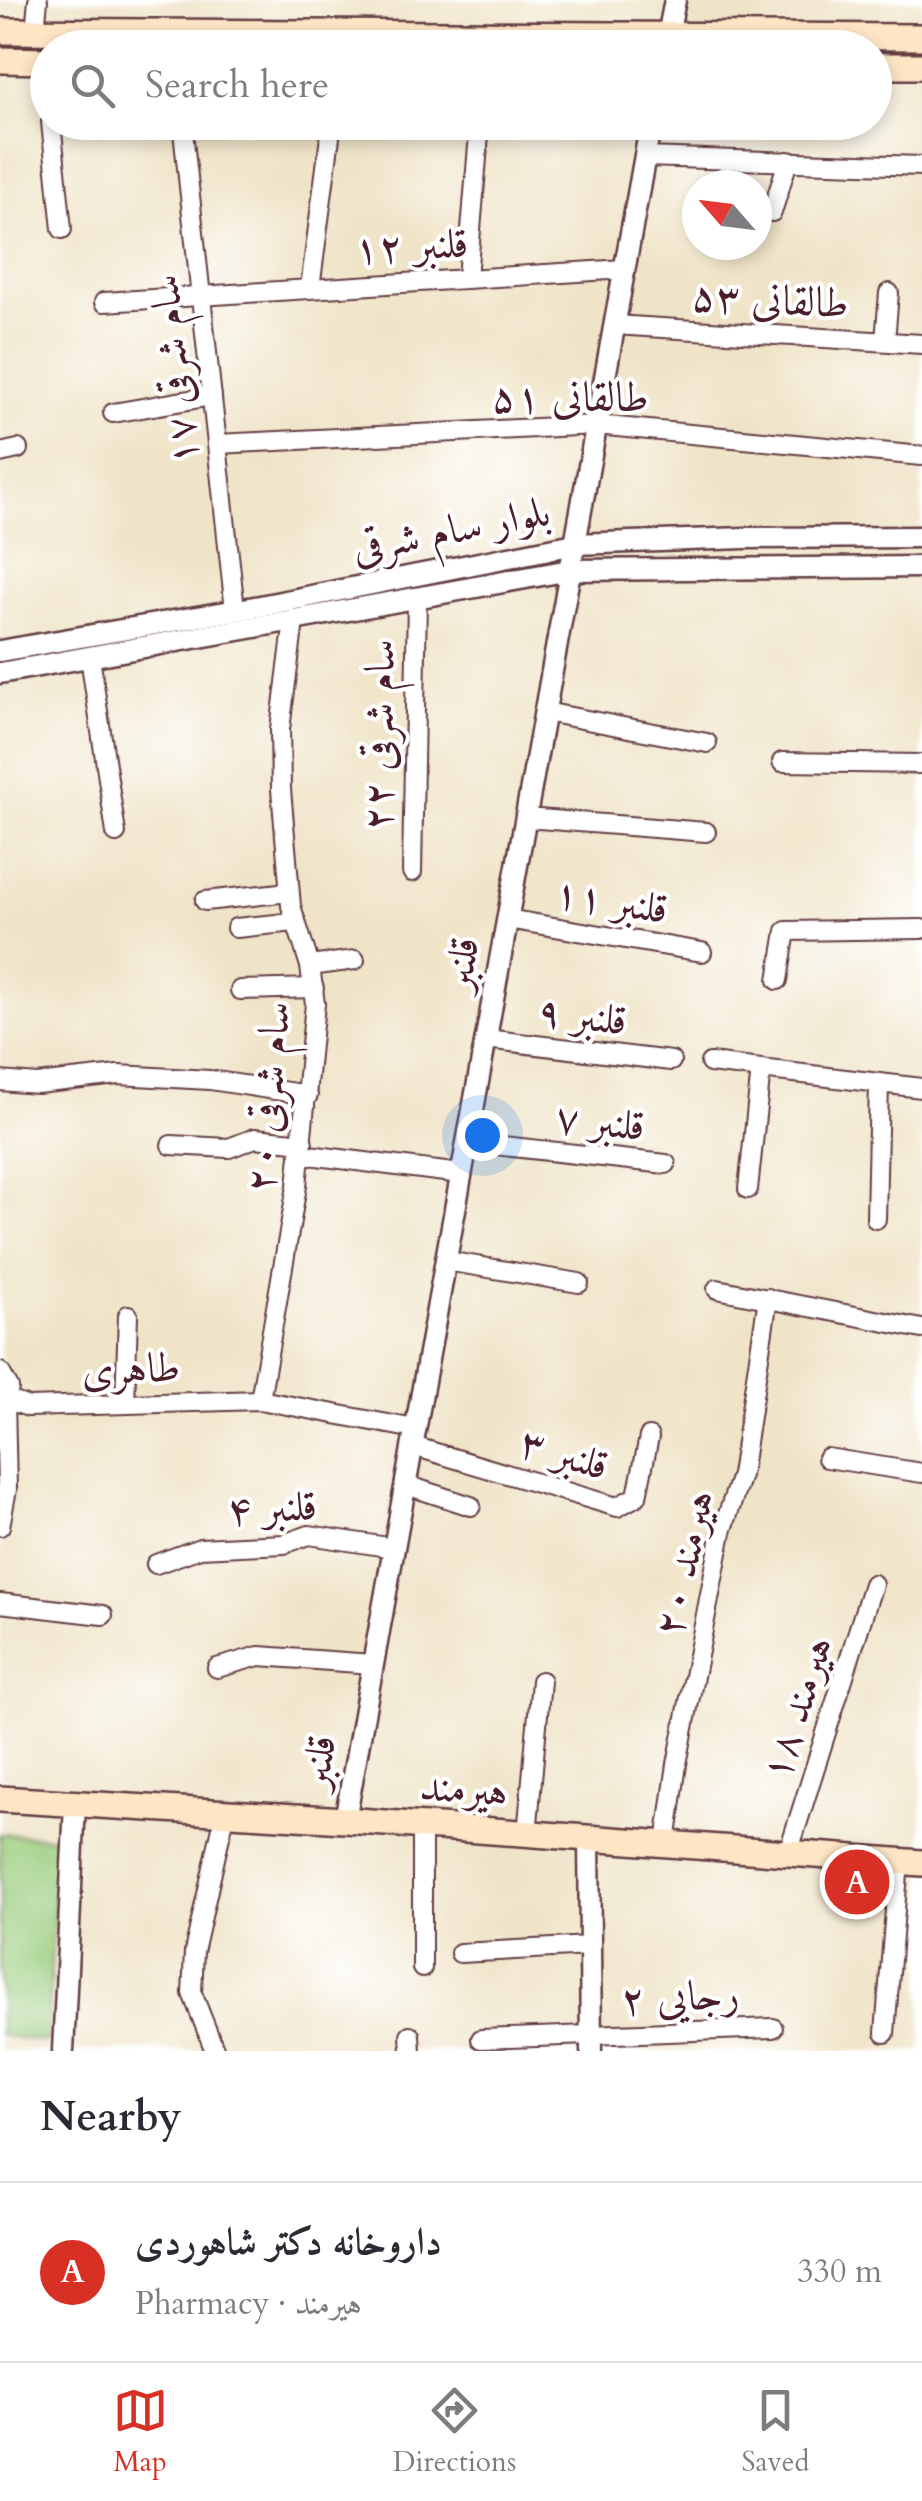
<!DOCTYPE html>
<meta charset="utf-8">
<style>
body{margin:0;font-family:Cardo,Amiri,serif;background:#f2f2f3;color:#2b2b33}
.compass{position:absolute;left:682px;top:170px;width:90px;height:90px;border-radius:50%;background:#fff;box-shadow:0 5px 15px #0003;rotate:298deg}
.you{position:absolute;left:482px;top:1135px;width:35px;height:35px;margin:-25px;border:8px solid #fff;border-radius:50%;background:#1a73e8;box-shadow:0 0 0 15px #1a73e833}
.badge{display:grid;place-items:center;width:65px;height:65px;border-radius:50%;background:#d93025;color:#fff;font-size:32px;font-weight:700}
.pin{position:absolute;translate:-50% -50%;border:5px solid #fff;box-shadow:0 2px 10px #0006}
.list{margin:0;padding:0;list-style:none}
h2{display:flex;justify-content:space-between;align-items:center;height:130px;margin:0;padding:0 40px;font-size:42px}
h2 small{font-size:32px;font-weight:400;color:#7c7c81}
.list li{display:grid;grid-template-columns:65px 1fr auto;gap:30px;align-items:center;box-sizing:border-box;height:180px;padding:0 40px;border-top:2px solid #e1e1e2}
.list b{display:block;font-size:38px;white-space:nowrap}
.list p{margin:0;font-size:32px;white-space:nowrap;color:#7c7c81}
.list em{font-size:32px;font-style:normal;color:#7c7c81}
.icon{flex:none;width:55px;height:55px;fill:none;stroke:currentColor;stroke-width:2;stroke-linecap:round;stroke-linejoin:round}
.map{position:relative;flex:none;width:922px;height:2051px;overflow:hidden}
.search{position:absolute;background:#fff;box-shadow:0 5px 15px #0003;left:30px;right:30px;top:30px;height:110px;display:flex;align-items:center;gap:25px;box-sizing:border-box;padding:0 35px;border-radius:55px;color:#7c7c81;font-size:38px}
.sheet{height:310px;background:#fff}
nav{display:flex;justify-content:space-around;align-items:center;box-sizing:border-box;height:140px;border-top:2px solid #e1e1e2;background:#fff;font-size:28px;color:#7c7c81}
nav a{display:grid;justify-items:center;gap:5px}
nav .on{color:#d93025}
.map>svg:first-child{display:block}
</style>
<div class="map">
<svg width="922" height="2051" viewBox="0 0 922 2051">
<rect width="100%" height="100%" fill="#fff"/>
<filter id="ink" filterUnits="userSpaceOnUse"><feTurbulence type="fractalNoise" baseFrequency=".01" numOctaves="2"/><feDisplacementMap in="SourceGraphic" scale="20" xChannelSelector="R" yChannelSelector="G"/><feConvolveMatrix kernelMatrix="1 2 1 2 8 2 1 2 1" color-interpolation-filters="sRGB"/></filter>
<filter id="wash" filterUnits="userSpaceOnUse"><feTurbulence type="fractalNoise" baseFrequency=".0048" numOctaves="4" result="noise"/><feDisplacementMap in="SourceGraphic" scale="40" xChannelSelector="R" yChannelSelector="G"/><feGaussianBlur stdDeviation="2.25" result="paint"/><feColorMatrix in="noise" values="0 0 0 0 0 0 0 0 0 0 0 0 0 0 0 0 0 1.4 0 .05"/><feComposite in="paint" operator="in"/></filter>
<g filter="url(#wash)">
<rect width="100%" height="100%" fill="#f0e4c8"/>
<polygon fill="#9acd7d" stroke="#727654" stroke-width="2.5" points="0,1834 58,1838 47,2042 0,2035"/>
</g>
<g filter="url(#ink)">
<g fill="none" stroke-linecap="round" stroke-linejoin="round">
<g stroke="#633d43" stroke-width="22">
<g id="minor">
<polyline points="35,31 38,0"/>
<polyline points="45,61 48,90"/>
<polyline points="51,122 62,229"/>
<polyline points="182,122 235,610"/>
<polyline points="645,157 922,166"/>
<polyline points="772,212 788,161"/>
<polyline points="467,278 480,122"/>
<polyline points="310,288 332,122"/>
<polyline points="104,302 625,269"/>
<polyline points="614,325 922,344"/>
<polyline points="885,341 889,293"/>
<polyline points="113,413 212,396"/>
<polyline points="217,444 596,425 922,456"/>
<polyline points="0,453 18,449"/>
<polyline points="90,657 116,833"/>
<polyline points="545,712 707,743"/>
<polyline points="782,762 922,764"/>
<polyline points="526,818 706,832"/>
<polyline points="412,872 417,599"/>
<polyline points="205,901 289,892"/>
<polyline points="507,919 702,952"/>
<polyline points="236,928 296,922"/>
<polyline points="310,966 355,960"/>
<polyline points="778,980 786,931 922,929"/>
<polyline points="240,990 314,988"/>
<polyline points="486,1039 671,1061"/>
<polyline points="710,1063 922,1088"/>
<polyline points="0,1081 37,1084 118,1075 210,1080 308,1095"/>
<polyline points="467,1142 666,1164"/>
<polyline points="171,1145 229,1148 255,1138 303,1143"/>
<polyline points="301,1154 461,1174"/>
<polyline points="748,1189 761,1069"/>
<polyline points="876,1219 879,1083"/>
<polyline points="446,1261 579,1283"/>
<polyline points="717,1289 922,1329"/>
<polyline points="0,1372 9,1388 5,1401 7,1489 0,1526"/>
<polyline points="6,1399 28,1407 260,1400 415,1429"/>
<polyline points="260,1400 297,1186 315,1004 310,966 291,906 281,789 280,729 294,621"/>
<polyline points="125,1404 128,1315"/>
<polyline points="413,1446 617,1507 637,1496 649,1437"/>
<polyline points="827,1458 922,1473"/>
<polyline points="406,1485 471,1506"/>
<polyline points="156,1564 200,1548 284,1544 309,1535 394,1548"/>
<polyline points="0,1603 103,1615"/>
<polyline points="217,1668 259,1656 373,1664"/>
<polyline points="527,1834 541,1681"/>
<polyline points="666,1843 677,1764 722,1532 741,1475 768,1298"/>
<polyline points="788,1853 873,1584"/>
<polyline points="460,1953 590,1946"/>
<polyline points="422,1968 422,1825"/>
<polyline points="885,2033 899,1861"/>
<polyline points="410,2035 411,2051"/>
<polyline points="481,2039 773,2028"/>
<polyline points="215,2051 192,1993 194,1952 225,1814"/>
</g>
</g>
<g stroke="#633d43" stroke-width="25">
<g id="tertiary">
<polyline points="668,36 675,0"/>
<polyline points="0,651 260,606 575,544 744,538 922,537"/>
<polyline points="0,673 570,570 922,567"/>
<polyline points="345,1820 651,122"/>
<polyline points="589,1838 591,2051"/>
<polyline points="63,2051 75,1804"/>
</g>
</g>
<g stroke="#633d43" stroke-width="30">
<g id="secondary">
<polyline points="0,31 922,37"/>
<polyline points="0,60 48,61"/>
<polyline points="874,66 922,66"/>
<polyline points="0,1799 345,1820 922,1863"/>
</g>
</g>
<use href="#minor" stroke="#fff" stroke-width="18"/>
<use href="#tertiary" stroke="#fff" stroke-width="20"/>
<use href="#secondary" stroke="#fde5c5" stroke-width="25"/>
</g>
</g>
<g text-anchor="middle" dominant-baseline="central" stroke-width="8" stroke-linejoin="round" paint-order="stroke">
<g font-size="42" fill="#4a1f2b" stroke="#fff">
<text transform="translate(411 246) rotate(-3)">قلنبر ۱۲</text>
<text transform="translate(770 300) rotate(3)">طالقانی ۵۳</text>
<text transform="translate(174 370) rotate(-96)">سام شرقی ۱۷</text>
<text x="570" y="397">طالقانی ۵۱</text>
<text transform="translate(451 530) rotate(-11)">بلوار سام شرقی</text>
<text transform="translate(379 735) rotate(-89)">سام شرقی ۲۲</text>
<text transform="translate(611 901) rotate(9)">قلنبر ۱۱</text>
<text transform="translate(461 964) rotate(-80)">قلنبر</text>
<text transform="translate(582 1016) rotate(7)">قلنبر ۹</text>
<text transform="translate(268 1097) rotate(-85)">سام شرقی ۲۰</text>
<text transform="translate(600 1122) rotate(6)">قلنبر ۷</text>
<text transform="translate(131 1369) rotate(-2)">طاهری</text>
<text transform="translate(564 1454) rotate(17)">قلنبر ۳</text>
<text transform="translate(272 1508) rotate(-3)">قلنبر ۴</text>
<text transform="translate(684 1563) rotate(-77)">هیرمند ۲۰</text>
<text transform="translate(797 1708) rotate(-72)">هیرمند ۱۸</text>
<text transform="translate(318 1762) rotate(-80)">قلنبر</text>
<text transform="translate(464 1789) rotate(4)">هیرمند</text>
<text transform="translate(680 1997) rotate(-3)">رجایی ۲</text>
</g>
</g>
</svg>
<svg class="compass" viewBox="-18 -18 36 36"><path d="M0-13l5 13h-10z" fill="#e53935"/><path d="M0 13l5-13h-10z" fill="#7c7c81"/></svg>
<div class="you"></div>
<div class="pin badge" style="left:857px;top:1882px">A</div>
<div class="search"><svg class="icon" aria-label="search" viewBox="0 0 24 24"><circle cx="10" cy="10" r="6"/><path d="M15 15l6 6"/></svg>Search here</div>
</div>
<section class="sheet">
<h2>Nearby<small></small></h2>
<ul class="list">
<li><span class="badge">A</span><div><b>داروخانه دکتر شاهوردی</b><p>Pharmacy · هیرمند</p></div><em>330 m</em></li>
</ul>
</section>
<nav>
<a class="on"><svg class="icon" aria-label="map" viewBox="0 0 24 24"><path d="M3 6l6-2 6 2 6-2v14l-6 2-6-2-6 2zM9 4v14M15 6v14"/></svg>Map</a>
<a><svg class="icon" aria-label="directions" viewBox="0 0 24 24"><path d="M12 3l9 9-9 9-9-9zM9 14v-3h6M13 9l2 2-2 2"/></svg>Directions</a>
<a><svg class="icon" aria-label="saved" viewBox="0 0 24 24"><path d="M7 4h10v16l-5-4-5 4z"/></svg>Saved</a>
</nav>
